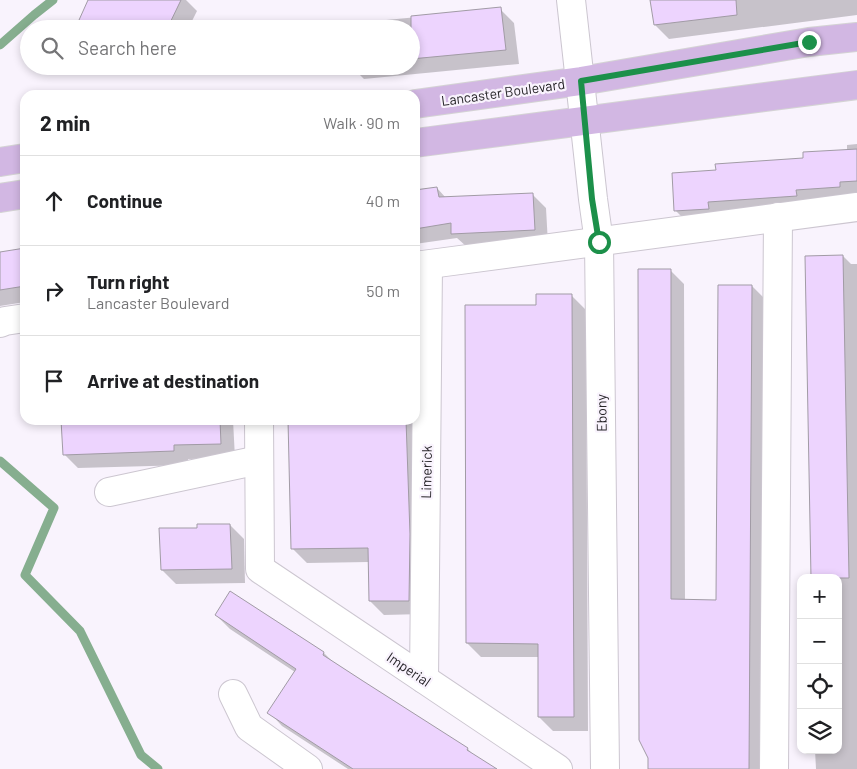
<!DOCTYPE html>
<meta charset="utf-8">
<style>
body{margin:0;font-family:Barlow,sans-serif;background:#f2f2f2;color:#202124}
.controls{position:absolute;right:15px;bottom:15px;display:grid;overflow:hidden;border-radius:10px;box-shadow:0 2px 8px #0003}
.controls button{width:45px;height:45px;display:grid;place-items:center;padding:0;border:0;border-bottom:1px solid #e0e0e0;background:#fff;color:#202124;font:25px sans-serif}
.stop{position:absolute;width:15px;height:15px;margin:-11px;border:4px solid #1c904a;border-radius:50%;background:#fff}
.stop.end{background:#1c904a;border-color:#fff;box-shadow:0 1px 5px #0008}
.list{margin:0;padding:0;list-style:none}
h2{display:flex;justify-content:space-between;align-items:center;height:65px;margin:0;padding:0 20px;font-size:21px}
h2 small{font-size:16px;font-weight:400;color:#757577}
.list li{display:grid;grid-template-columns:32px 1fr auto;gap:15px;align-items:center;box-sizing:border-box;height:90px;padding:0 20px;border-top:1px solid #e0e0e0}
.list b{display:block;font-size:19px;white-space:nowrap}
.list p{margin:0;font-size:16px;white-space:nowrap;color:#757577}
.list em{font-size:16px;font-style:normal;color:#757577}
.icon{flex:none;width:28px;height:28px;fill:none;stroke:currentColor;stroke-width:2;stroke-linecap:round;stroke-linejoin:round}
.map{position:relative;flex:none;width:857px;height:769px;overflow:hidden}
.search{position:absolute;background:#fff;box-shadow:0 2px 8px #0003;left:20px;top:20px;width:400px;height:55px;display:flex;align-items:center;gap:12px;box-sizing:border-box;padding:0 18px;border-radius:28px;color:#757577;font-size:19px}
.panel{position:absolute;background:#fff;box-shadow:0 2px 8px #0003;left:20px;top:90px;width:400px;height:335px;border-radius:15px}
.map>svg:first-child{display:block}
</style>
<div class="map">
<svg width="857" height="769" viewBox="0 0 857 769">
<rect width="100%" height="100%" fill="#f9f3fd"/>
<g fill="#0003">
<polygon points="102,0 186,0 197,11 188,29 172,29"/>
<polygon points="652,0 857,0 857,15 669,39 655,25"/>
<polygon points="500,9 514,23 519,64 364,79 351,66 411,66 411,29 346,29 345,24"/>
<polygon points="857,144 857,195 689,224 675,210 717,171 805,159 847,151 847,145"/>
<polygon points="437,188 446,198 532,194 546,208 548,244 467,247 457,238 415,244 415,191"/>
<polygon points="25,249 25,302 0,306 0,253"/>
<polygon points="843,256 851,264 857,264 857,769 816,769 815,750 838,750 838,578"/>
<polygon points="670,270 684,284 685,601 717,601 752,286 766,300 763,769 649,769"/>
<polygon points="572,296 586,310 588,731 553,731 539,717 539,657 481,657 467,643 537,306"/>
<polygon points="25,337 25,382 23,379 21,338"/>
<polygon points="63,420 233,420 235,458 188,459 188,465 78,468 64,454"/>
<polygon points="289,420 415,420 423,614 384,615 370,601 369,562 307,563 293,549"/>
<polygon points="230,525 244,539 245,583 176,584 162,570"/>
<polygon points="230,593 324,653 333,662 468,749 474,756 496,769 348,769 282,726 269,712 295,672 230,629 216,615"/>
</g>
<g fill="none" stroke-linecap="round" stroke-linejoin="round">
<g stroke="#86ae8f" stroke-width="9">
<polyline points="0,45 34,15 53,0"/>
<polyline points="0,461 54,508 25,575 80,631 141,755 158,769"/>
</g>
</g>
<g fill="#edd4fe" stroke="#a19ba5">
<polygon points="88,0 181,0 167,29 75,29"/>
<polygon points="650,0 736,0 737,15 654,25"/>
<polygon points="501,7 506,50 411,59 411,16"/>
<polygon points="857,149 857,181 840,182 840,187 796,190 797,196 708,202 709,209 674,211 672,173 716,170 715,164 803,158 803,152"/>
<polygon points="437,187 439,197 533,193 535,230 451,234 451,223 415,229 415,190"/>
<polygon points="25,248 25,286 0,290 0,252"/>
<polygon points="843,255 849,578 811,578 805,256"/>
<polygon points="638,269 671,269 671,599 716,600 718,285 752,285 749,769 648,769 648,758 639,740"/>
<polygon points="536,294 572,294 574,717 538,717 538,644 466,643 465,305 536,305"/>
<polygon points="61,420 220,420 221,444 174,445 174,451 63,455"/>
<polygon points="288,420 406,420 410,534 409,601 369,601 368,548 291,549"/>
<polygon points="197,524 230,524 232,569 161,570 159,528 197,528"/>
<polygon points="230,591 324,652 323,655 363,681 468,748 467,750 497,769 353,769 267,713 296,669 215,615"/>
</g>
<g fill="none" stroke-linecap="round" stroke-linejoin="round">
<g stroke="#ccc6d0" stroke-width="30">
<g id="minor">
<polyline points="571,0 593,199 599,242 605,769"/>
<polyline points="415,266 857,207"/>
<polyline points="0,323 5,321 25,318"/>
<polyline points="259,420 260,569 558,769"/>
<polyline points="109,492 259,460"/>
<polyline points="424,679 428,265"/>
<polyline points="233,694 249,727 308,769"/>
<polyline points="774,769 778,217"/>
</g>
</g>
<g stroke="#d4d3d4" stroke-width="30">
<g id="major">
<polyline points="415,104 581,81 809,42 857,37"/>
<polyline points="415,143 857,85"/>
<polyline points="0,162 25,158"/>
<polyline points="0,198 25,194"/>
</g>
</g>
<use href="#minor" stroke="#fff" stroke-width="28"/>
<use href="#major" stroke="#d2b7e3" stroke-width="28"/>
</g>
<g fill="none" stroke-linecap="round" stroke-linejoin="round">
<polyline stroke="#1c904a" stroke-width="6" points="599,242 592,199 581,81 809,42"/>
</g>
<g text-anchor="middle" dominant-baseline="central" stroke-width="4.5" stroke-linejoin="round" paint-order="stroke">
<g font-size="14" fill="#272529" stroke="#f9f3fd">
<text transform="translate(503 92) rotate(-8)">Lancaster Boulevard</text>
<text transform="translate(601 413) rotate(-91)">Ebony</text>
<text transform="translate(426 472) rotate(-89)">Limerick</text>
<text transform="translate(409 669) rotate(34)">Imperial</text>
</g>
</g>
</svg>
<div class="controls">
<button>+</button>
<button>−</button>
<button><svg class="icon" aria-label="locate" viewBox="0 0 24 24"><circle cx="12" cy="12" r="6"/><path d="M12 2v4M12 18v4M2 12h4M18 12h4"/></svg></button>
<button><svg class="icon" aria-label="layers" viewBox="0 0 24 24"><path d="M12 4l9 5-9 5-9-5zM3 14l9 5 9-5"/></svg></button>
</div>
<div class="stop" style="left:599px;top:242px"></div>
<div class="stop end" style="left:809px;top:42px"></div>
<div class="search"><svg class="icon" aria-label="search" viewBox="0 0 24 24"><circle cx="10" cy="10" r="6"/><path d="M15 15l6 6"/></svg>Search here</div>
<section class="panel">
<h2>2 min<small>Walk · 90 m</small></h2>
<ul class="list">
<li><svg class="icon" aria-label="ahead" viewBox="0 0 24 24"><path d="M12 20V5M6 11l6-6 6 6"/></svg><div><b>Continue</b></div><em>40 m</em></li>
<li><svg class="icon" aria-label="right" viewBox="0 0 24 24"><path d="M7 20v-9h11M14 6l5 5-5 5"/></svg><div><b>Turn right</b><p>Lancaster Boulevard</p></div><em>50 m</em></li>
<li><svg class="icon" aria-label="arrive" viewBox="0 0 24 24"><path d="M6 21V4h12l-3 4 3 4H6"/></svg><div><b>Arrive at destination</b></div></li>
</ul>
</section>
</div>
